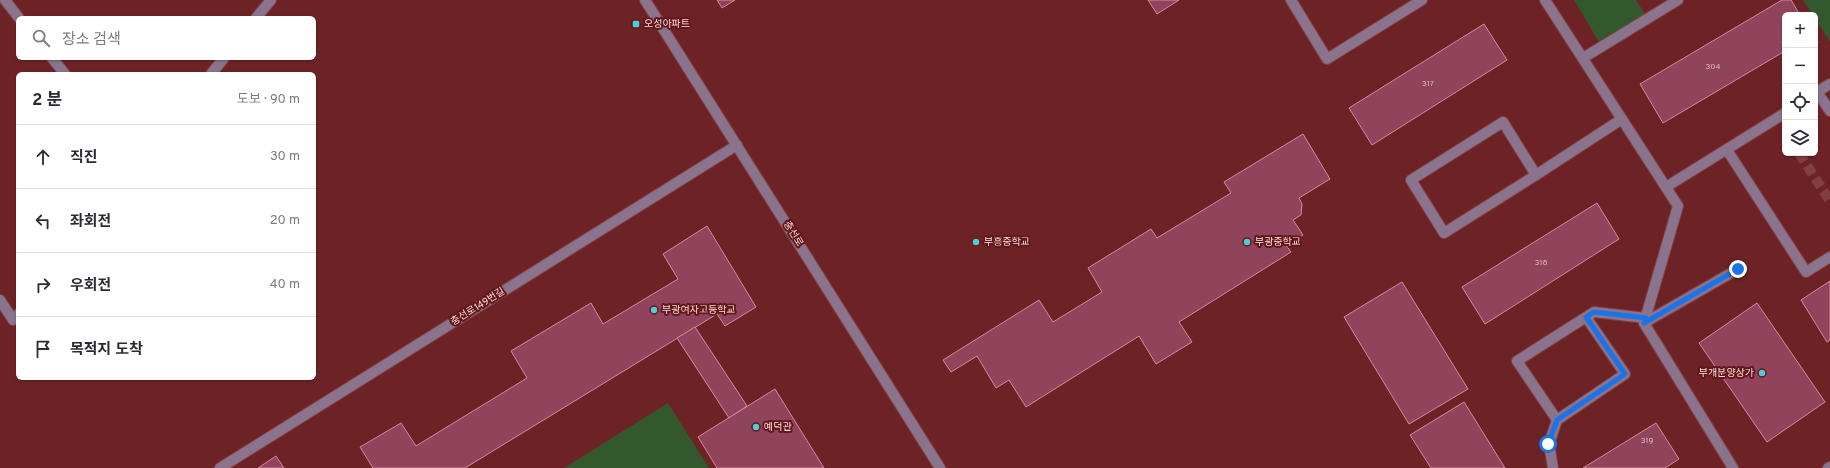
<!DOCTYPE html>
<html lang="ko">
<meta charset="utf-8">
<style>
body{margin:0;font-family:Overpass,"Noto Sans KR",sans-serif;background:#f7f7f7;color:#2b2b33}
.controls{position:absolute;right:12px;top:12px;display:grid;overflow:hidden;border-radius:6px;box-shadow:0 1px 3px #0004}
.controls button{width:36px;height:36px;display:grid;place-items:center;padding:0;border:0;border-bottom:1px solid #e1e1e2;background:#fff;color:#2b2b33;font:20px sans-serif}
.stop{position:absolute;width:12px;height:12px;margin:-9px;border:3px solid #1a73e8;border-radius:50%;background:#fff}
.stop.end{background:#1a73e8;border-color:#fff;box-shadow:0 1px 4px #0008}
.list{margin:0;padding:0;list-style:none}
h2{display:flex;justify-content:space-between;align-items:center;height:52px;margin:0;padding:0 16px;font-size:17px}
h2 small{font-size:13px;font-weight:400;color:#7c7c81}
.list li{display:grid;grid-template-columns:26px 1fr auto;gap:12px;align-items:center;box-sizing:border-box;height:64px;padding:0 16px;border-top:1px solid #e1e1e2}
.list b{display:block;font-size:15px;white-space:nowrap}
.list em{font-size:13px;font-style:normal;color:#7c7c81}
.icon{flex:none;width:22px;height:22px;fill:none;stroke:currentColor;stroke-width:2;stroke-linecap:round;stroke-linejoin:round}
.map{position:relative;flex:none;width:1830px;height:468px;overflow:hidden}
.search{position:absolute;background:#fff;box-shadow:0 1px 3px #0004;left:16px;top:16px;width:300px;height:44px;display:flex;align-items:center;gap:10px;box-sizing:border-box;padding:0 14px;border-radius:6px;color:#7c7c81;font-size:15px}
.panel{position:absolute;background:#fff;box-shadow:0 1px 3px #0004;left:16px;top:72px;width:300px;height:308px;border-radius:6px}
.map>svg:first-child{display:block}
</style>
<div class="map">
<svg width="1830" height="468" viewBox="0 0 1830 468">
<rect width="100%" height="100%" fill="#6d2326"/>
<g fill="#33582e">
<polygon points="1574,0 1636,0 1645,14 1599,42"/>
<polygon points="1803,0 1830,0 1830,42 1815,18 1815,15 1813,15"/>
<polygon points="668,403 709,468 564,468"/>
</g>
<g fill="#90445c" stroke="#da879f">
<polygon points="717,0 735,0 722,8"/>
<polygon points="1148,0 1179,0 1157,14"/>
<polygon points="1782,0 1791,0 1800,15 1785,15 1785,51 1663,123 1640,84"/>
<polygon points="1484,24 1507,60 1372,145 1349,108"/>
<polygon points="1303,134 1330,179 1299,198 1302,204 1301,215 1293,220 1303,235 1286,245 1291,252 1179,322 1192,342 1156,364 1139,336 1026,407 1009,380 996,388 977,356 951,372 943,360 1039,300 1053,322 1102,292 1088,268 1151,229 1157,238 1231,193 1224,182"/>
<polygon points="1597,203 1619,239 1485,324 1462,287"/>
<polygon points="707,226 756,307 725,326 717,314 465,468 373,468 360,447 401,423 416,446 527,378 511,351 591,303 603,324 678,279 663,254"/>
<polygon points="1830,281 1830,340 1827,342 1801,300"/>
<polygon points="1402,282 1468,389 1409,424 1344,317"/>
<polygon points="1757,303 1825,402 1767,442 1699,343"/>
<polygon points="695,327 747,406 729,418 677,338"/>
<polygon points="775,389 824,468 717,468 698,437"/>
<polygon points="1464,402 1505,468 1431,468 1410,435"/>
<polygon points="1656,423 1679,459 1665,468 1583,468"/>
<polygon points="276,456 284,468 258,468"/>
</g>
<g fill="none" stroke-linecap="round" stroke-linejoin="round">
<polyline stroke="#823f41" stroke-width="10" stroke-dasharray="10 5" stroke-linecap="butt" points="1799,153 1830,201"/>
<g stroke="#844143" stroke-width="12">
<g id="minor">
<polyline points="5,0 19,18"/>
<polyline points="645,0 940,468"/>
<polyline points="1291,0 1327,59 1422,0"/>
<polyline points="1545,0 1678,206 1644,323 1733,468"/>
<polyline points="256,18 271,0"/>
<polyline points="52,58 65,74"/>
<polyline points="1583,58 1678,0"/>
<polyline points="211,74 224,58"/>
<polyline points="1817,92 1830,111"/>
<polyline points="1815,93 1830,84"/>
<polygon points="1503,122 1536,175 1444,233 1411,180"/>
<polyline points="1727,150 1806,272 1830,257"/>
<polyline points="1536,175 1622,119"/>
<polyline points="1666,187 1785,113"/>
<polyline points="0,300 13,320 18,314"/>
<polyline points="1586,317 1625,374 1557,420 1517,361 1594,312 1646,318"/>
<polyline points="1644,323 1738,269"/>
<polyline points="220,468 737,145"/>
<polyline points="1553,468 1549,444 1557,420"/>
<polyline points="1828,468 1830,467"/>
</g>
</g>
<use href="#minor" stroke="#8a738d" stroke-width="10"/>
</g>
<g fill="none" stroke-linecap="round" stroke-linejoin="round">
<polyline stroke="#1a73e8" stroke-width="5" points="1548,444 1557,420 1625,374 1586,317 1594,312 1646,318 1644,323 1738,269"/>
</g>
<g fill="#51ccd5" stroke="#61171c" stroke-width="1.5">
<rect x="632" y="20" width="8" height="8" rx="2"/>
<circle cx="976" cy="242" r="4"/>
<circle cx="1247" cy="242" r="4"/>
<circle cx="654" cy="310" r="4"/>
<circle cx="1762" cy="373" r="4"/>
<circle cx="756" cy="427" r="4"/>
</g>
<g text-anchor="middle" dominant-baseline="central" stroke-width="4" stroke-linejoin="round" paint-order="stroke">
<g font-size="8" fill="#e1b8bd">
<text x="1713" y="67">304</text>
<text x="1428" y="84">317</text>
<text x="1541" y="263">318</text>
<text x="1647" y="441">319</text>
</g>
<g font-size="10" fill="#fcdfdd" stroke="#61171c" text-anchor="start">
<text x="644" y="24">오성아파트</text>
<text x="984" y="242">부흥중학교</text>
<text x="1255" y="242">부광중학교</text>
<text x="662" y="310">부광여자고등학교</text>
<text x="1754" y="373" text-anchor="end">부개분양상가</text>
<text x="764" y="427">예덕관</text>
</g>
<g font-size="10" fill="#fcdfdd" stroke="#61171c">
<text transform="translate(793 234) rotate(58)">충선로</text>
<text transform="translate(478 307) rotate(-32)">충선로149번길</text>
</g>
</g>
</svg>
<div class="controls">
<button>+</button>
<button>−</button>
<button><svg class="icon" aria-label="locate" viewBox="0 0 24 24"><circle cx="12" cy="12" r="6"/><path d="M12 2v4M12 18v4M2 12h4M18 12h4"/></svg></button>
<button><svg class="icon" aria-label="layers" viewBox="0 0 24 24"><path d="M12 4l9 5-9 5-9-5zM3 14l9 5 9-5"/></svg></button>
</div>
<div class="stop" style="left:1548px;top:444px"></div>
<div class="stop end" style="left:1738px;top:269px"></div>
<div class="search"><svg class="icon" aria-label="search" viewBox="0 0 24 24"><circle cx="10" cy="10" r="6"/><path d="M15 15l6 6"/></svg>장소 검색</div>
<section class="panel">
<h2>2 분<small>도보 · 90 m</small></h2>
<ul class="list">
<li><svg class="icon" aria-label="ahead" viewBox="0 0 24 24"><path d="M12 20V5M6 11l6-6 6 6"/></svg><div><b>직진</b></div><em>30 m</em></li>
<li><svg class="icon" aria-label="left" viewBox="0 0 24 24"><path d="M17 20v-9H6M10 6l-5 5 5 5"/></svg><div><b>좌회전</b></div><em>20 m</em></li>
<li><svg class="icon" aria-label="right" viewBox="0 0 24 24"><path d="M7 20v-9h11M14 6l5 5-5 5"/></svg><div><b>우회전</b></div><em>40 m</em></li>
<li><svg class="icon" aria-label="arrive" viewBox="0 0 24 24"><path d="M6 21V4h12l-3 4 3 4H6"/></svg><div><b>목적지 도착</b></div></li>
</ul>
</section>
</div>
